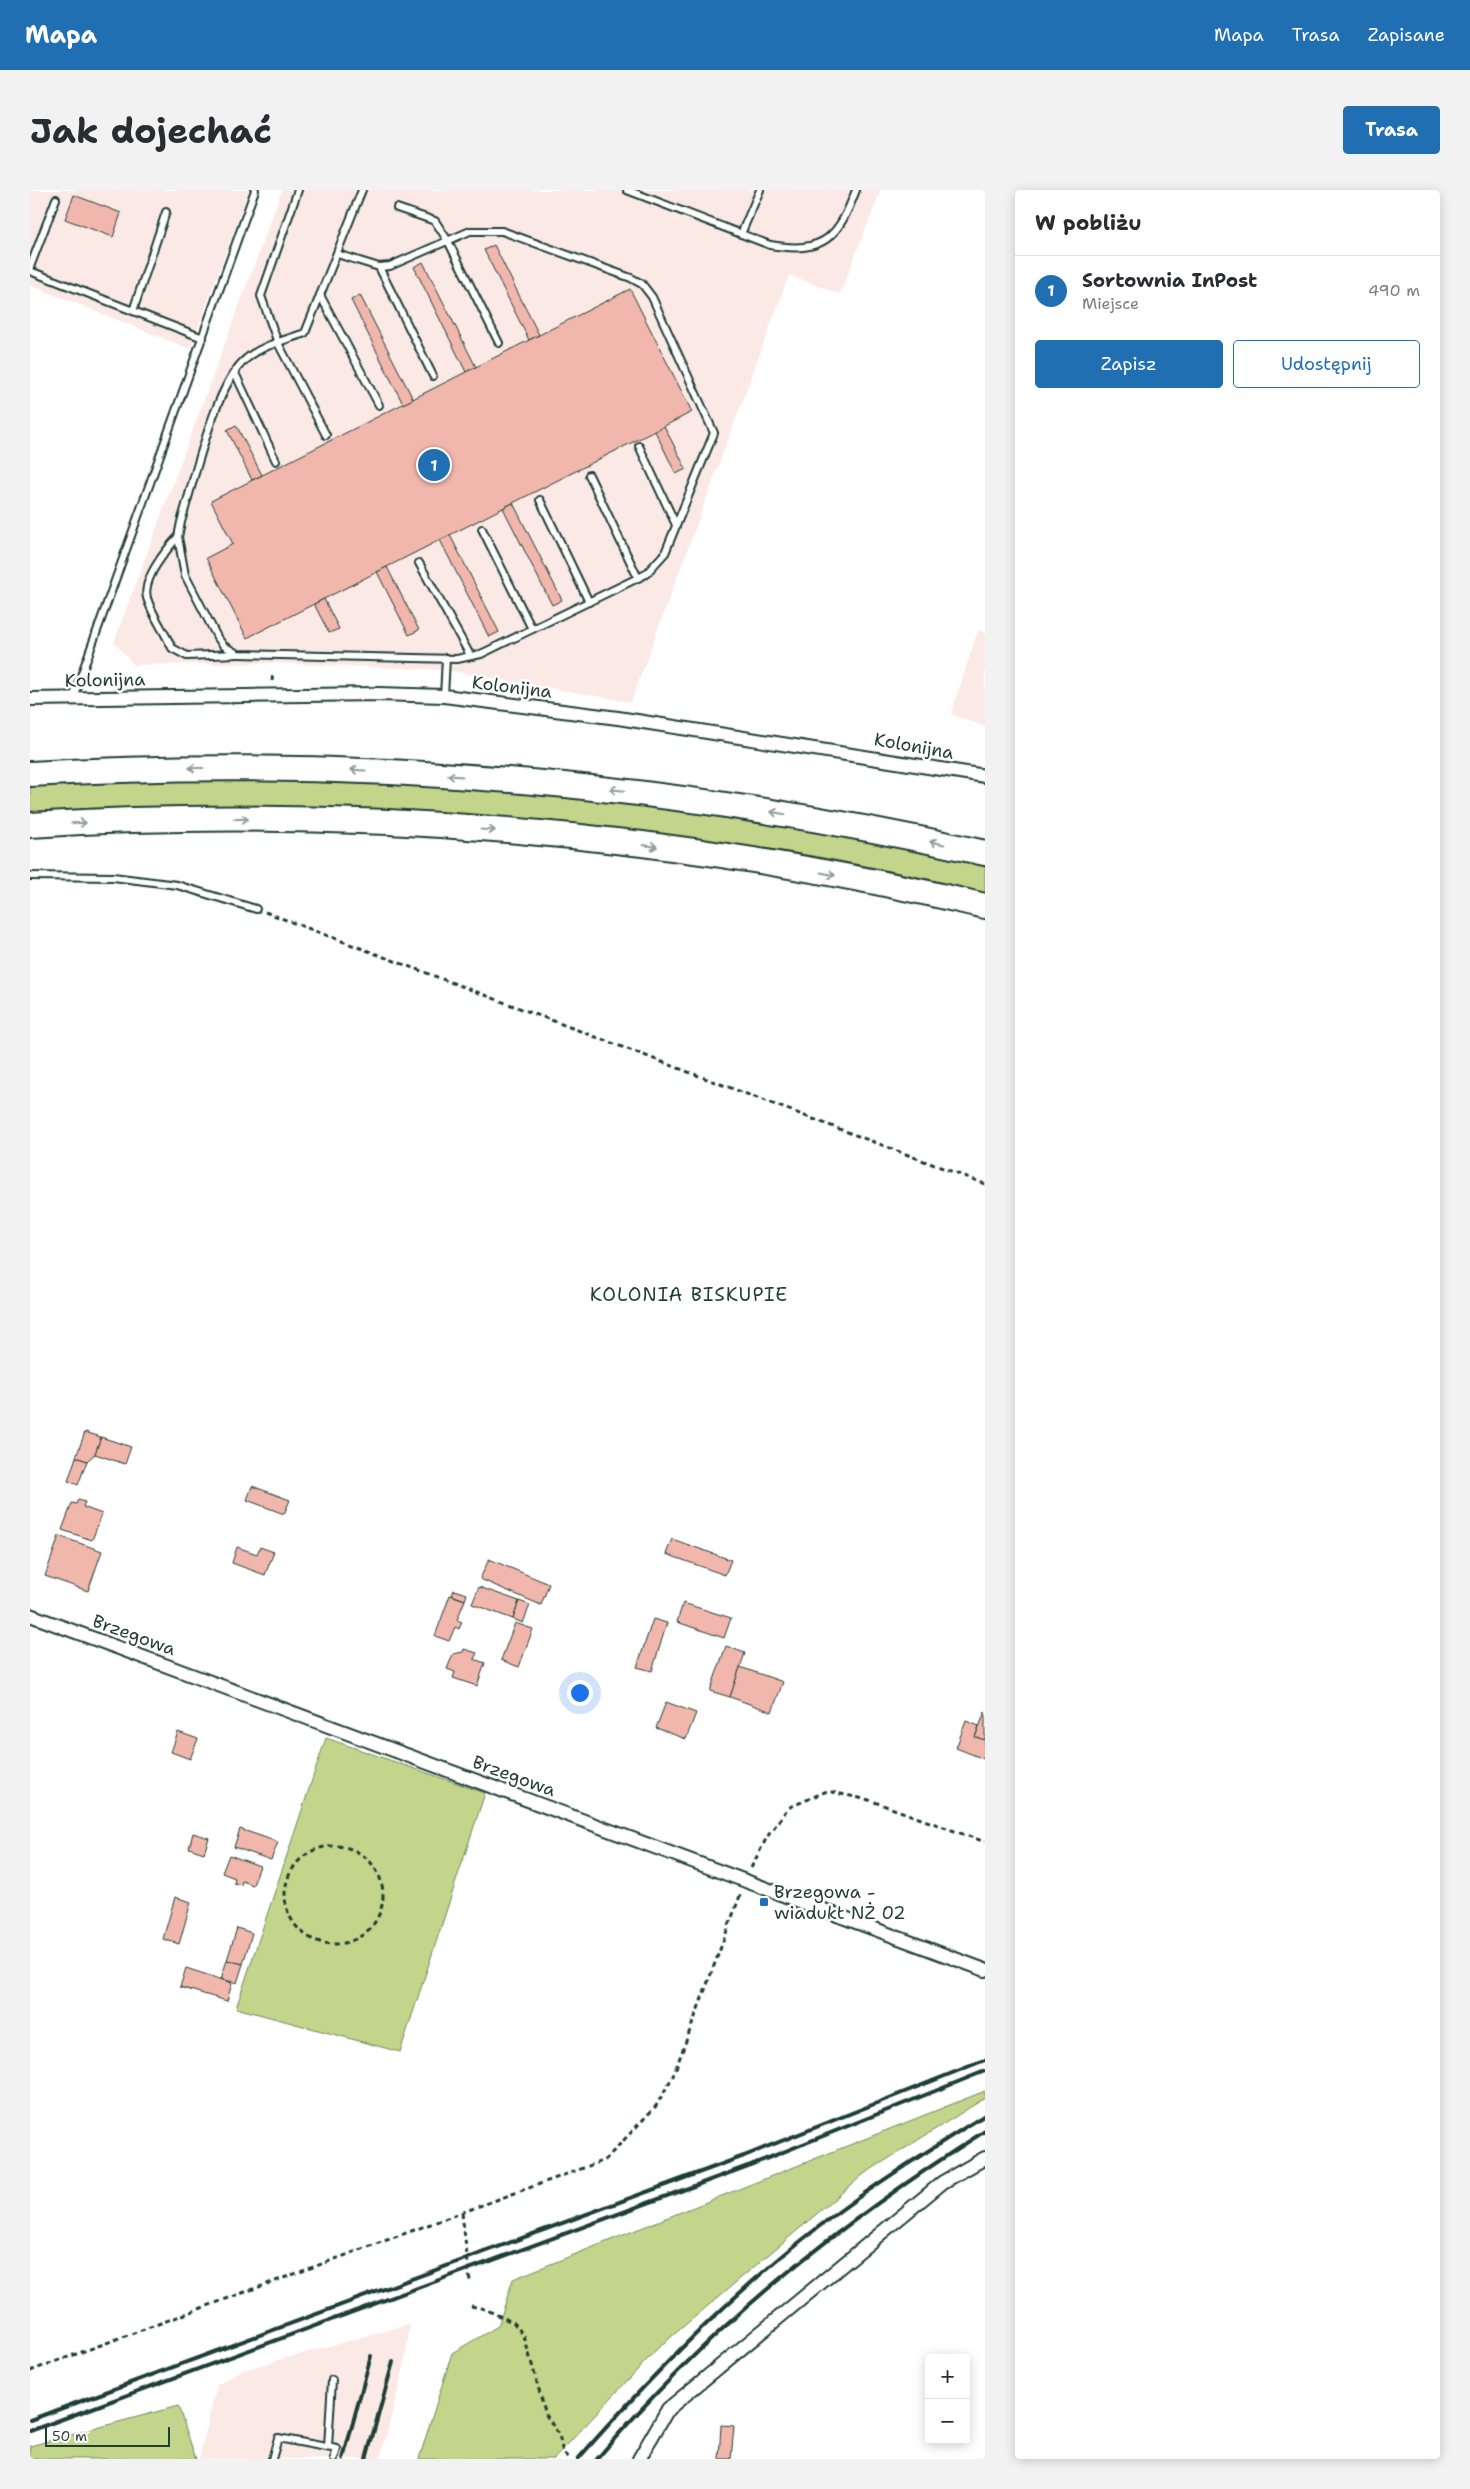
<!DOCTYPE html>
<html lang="pl">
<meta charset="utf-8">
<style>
body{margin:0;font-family:"Shantell Sans",sans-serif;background:#f2f2f3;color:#2b2b33}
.controls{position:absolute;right:15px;bottom:15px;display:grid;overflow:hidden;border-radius:5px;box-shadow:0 2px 12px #0003}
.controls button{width:45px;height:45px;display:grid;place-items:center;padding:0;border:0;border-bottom:1px solid #e1e1e2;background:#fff;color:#2b2b33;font:25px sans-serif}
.scale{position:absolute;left:15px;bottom:12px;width:125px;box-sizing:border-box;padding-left:5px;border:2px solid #1f3d34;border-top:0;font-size:14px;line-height:18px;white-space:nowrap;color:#1f3d34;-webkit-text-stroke:4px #fff;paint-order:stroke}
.you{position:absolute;left:549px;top:1502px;width:18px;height:18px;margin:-12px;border:4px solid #fff;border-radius:50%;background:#1a73e8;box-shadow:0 0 0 8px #1a73e833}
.badge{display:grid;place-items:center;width:32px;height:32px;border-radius:50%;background:#1f6fb2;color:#fff;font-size:16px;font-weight:700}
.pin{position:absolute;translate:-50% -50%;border:2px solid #fff;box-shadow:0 1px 5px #0006}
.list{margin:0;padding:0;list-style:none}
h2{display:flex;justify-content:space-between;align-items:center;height:65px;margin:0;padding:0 20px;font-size:21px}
h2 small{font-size:16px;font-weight:400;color:#7c7c81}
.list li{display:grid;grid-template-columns:32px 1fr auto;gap:15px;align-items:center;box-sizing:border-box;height:70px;padding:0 20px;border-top:1px solid #e1e1e2}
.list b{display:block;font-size:19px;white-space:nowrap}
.list p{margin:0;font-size:16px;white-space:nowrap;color:#7c7c81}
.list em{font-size:16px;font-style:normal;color:#7c7c81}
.actions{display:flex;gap:10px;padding:15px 20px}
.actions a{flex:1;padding:11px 0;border:1px solid #1f6fb2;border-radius:5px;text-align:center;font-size:18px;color:#1f6fb2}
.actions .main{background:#1f6fb2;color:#fff}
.map{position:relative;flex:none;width:955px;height:2269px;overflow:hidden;border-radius:5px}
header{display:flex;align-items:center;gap:30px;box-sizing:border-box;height:70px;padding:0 25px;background:#1f6fb2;color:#fff}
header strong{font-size:24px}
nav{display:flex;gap:28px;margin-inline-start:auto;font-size:18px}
.intro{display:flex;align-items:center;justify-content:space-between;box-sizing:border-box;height:120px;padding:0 30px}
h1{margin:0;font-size:35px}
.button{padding:12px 22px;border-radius:5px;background:#1f6fb2;color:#fff;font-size:18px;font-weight:700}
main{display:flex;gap:30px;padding:0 30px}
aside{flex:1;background:#fff;border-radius:5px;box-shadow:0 2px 12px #0003}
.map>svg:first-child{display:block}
</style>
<header>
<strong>Mapa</strong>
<nav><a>Mapa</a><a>Trasa</a><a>Zapisane</a></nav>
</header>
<div class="intro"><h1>Jak dojechać</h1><a class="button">Trasa</a></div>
<main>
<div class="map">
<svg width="955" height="2269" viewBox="0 0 955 2269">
<rect width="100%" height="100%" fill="#fff"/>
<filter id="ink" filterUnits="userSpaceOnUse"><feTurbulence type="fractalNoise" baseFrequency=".02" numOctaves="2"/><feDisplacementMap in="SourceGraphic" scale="10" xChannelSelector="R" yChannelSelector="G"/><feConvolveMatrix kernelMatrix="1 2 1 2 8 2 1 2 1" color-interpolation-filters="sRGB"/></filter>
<g filter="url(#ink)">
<g fill="#fbe9e6">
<polygon points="0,0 219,0 160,159 0,95"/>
<polygon points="252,0 851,0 810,104 759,85 601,512 415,480 245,473 104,475 84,452"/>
<polygon points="948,440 955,442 955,537 921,524"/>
<polygon points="380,2134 374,2178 350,2269 169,2269 187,2195 213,2180"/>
</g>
<g fill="#c3d58a" stroke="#71895f">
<path d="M90 589C255 589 420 591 584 610 709 624 832 649 955 674V705L650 650 0 625V594Z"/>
<polygon points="296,1548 455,1603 370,1862 206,1818"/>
<polygon points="955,1901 955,1908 834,1984 628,2158 524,2269 389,2269 422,2163 468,2136 483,2089"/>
<polygon points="148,2216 166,2269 0,2269 0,2256"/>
</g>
<g fill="#f1b7ac" stroke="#1f3d34">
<polygon points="44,5 91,23 83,47 35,29"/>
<polygon points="464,55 509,145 499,150 454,60"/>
<polygon points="393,72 446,177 436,182 384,77"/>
<polygon points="600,99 662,222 217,448 176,368 203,354 181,311"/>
<polygon points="330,105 383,209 373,214 321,110"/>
<polygon points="206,235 232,285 222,290 197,240"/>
<polygon points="634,236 656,279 646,284 625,241"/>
<polygon points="483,313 532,410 522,415 473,318"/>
<polygon points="420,345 469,442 459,447 410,350"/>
<polygon points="357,377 389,440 379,445 347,382"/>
<polygon points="294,409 309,439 299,443 284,414"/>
<polygon points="55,1242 71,1247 65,1264 57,1271 46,1267"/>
<polygon points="71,1247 101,1257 95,1274 65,1264"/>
<polygon points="46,1267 57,1271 48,1295 38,1291"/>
<polygon points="222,1296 260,1310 254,1324 217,1310"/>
<polygon points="48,1310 55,1312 53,1317 72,1324 62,1350 32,1340 42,1313 46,1314"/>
<polygon points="29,1346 72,1361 58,1401 15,1386"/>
<polygon points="642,1349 701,1370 695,1385 636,1364"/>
<polygon points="207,1357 227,1364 230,1357 244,1362 235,1385 202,1373"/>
<polygon points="459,1369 519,1394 511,1415 450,1389"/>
<polygon points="449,1397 489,1411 483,1429 442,1414"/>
<polygon points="424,1400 437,1404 435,1410 422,1405"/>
<polygon points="420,1405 435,1410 427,1430 432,1432 429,1439 425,1437 419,1451 405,1446"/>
<polygon points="489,1411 500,1415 493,1433 483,1429"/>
<polygon points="653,1413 701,1428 694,1448 647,1432"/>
<polygon points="623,1429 637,1433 622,1481 607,1477"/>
<polygon points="485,1433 503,1439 489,1477 471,1470"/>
<polygon points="696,1456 715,1463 700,1507 680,1501"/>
<polygon points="434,1459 447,1463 444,1469 455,1473 447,1496 423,1488 425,1482 417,1479 423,1464 433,1462"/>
<polygon points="710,1477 753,1492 742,1522 700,1507"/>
<polygon points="636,1512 666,1523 656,1549 626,1538"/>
<polygon points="955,1522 955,1550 945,1547"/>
<polygon points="936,1531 949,1536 945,1547 955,1550 954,1569 926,1558"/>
<polygon points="148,1542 168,1549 160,1569 141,1562"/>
<polygon points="210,1639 248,1652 241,1670 204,1657"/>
<polygon points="163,1643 179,1648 174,1663 159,1658"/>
<polygon points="199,1665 230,1676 223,1695 212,1691 211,1695 204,1693 205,1688 192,1683"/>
<polygon points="145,1707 161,1712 149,1754 133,1749"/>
<polygon points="207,1738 222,1743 213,1774 197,1770"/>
<polygon points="197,1770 213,1774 207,1793 191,1789"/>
<polygon points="156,1778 202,1793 197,1811 150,1797"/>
<polygon points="691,2235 704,2236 701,2269 689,2269"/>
</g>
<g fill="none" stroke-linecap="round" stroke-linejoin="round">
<g stroke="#1f3d34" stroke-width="10">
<g id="lane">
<polyline points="268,0 231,106 248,153 296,245"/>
<path d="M597 0 740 55C794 64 808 48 826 0"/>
<polyline points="367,18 405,31 418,51 469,153"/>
<polyline points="711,44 730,0"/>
<path d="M307 64 349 77 360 76 440 41H472L601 88 612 94 622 107 684 243 635 363 616 384 451 464 427 469 208 464 194 456 187 447 155 385 148 347 151 332C164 291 185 194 216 169 232 155 256 150 275 143L332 0"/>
<polyline points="0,77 26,9"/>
<polyline points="349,77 403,186"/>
<polyline points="0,81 173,148"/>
<polyline points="290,105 349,215"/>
<polyline points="103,121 136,22"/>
<polyline points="205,183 246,271"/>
<polyline points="609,256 646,335"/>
<polyline points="559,285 608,388"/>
<polyline points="510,310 559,412"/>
<polyline points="452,339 502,439"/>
<path d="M148 347C136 360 112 389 117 408 122 425 135 442 142 458L157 466 207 464"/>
<polyline points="389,373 440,465"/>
<polyline points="414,506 416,468"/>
<polyline points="43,508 225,0"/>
<polyline points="0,686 83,687 147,695 226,719"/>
<polyline points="298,2257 302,2190"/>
<polyline points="242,2269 248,2248 307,2259 304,2269"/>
</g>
</g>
<g stroke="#1f3d34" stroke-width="16">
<g id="street">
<polyline points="0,509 348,504 414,506 588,528 955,586"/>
<polyline points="0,1425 955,1780"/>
<polyline points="609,2269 638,2219 913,1992 955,1968"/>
</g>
</g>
<g stroke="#1f3d34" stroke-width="28">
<g id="highway">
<path d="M0 584C321 565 642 593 955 663"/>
<path d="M0 635C318 615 645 642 955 716"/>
</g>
</g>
<g stroke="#1f3d34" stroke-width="3" stroke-dasharray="5 4" stroke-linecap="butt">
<polyline points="242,491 243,482"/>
<polyline points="235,722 955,994"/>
<circle cx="304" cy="1705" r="49"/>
<polyline points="721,1678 737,1647 758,1618 797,1601 839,1610 955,1652"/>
<polyline points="432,2023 440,2091"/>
<polyline points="441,2116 455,2119 484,2133 494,2146 516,2225 529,2245 533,2263 540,2269"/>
<polyline points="0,2181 575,1970 626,1916 643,1886 711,1703"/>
</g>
<use href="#lane" stroke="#fff" stroke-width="6"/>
<use href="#street" stroke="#fff" stroke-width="12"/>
<use href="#highway" stroke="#fff" stroke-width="24"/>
<g stroke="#1f3d34" stroke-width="4">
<polyline points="0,2230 714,1966 955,1870"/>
<polyline points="0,2241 718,1976 955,1881"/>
<polyline points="313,2269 341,2166"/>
<polyline points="336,2269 363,2172"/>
<path d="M548 2269C623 2184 701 2104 791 2035 843 1995 899 1960 955 1925"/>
<path d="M567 2269C681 2135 807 2035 955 1941"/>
</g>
</g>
<defs><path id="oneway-shaft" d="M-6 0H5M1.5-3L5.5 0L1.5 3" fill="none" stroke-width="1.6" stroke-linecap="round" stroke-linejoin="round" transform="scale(1.25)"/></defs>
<g stroke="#8f9e9a">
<use href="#oneway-shaft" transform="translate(166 578) rotate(180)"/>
<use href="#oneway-shaft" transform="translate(328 580) rotate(-177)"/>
<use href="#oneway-shaft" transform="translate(425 586) rotate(-176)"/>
<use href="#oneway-shaft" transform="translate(587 600) rotate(-174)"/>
<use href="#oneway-shaft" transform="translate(748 623) rotate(-171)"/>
<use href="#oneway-shaft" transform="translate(211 629)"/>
<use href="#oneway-shaft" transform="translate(49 633) rotate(-2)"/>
<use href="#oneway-shaft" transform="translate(458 640) rotate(4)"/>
<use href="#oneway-shaft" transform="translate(907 653) rotate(-168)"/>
<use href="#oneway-shaft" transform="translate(620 656) rotate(7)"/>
<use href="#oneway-shaft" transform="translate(798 684) rotate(11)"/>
</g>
</g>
<rect fill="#1f6fb2" stroke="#fff" stroke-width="2" x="729" y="1707" width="10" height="10" rx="2.5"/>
<g text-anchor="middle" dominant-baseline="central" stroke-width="5" stroke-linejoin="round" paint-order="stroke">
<g font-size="18" fill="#1f3d34" stroke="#fff">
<text transform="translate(75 490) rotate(-1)">Kolonijna</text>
<text transform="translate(482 497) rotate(7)">Kolonijna</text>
<text transform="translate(884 556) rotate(10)">Kolonijna</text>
<text transform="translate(104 1445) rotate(20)">Brzegowa</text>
<text transform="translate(484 1586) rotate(20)">Brzegowa</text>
</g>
<g font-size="18" fill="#1f3d34" stroke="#fff" text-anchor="start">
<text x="744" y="1702">Brzegowa -<tspan x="744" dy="21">wiadukt NŻ 02</tspan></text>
</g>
<g font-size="19" letter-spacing="1" fill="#1f3d34" stroke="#fff">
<text x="659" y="1104">KOLONIA BISKUPIE</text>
</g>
</g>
</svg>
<div class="controls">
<button>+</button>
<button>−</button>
</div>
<div class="scale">50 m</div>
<div class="you"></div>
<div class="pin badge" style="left:404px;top:275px">1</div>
</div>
<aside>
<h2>W pobliżu<small></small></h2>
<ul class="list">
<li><span class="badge">1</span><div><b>Sortownia InPost</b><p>Miejsce</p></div><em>490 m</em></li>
</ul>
<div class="actions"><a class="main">Zapisz</a><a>Udostępnij</a></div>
</aside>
</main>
